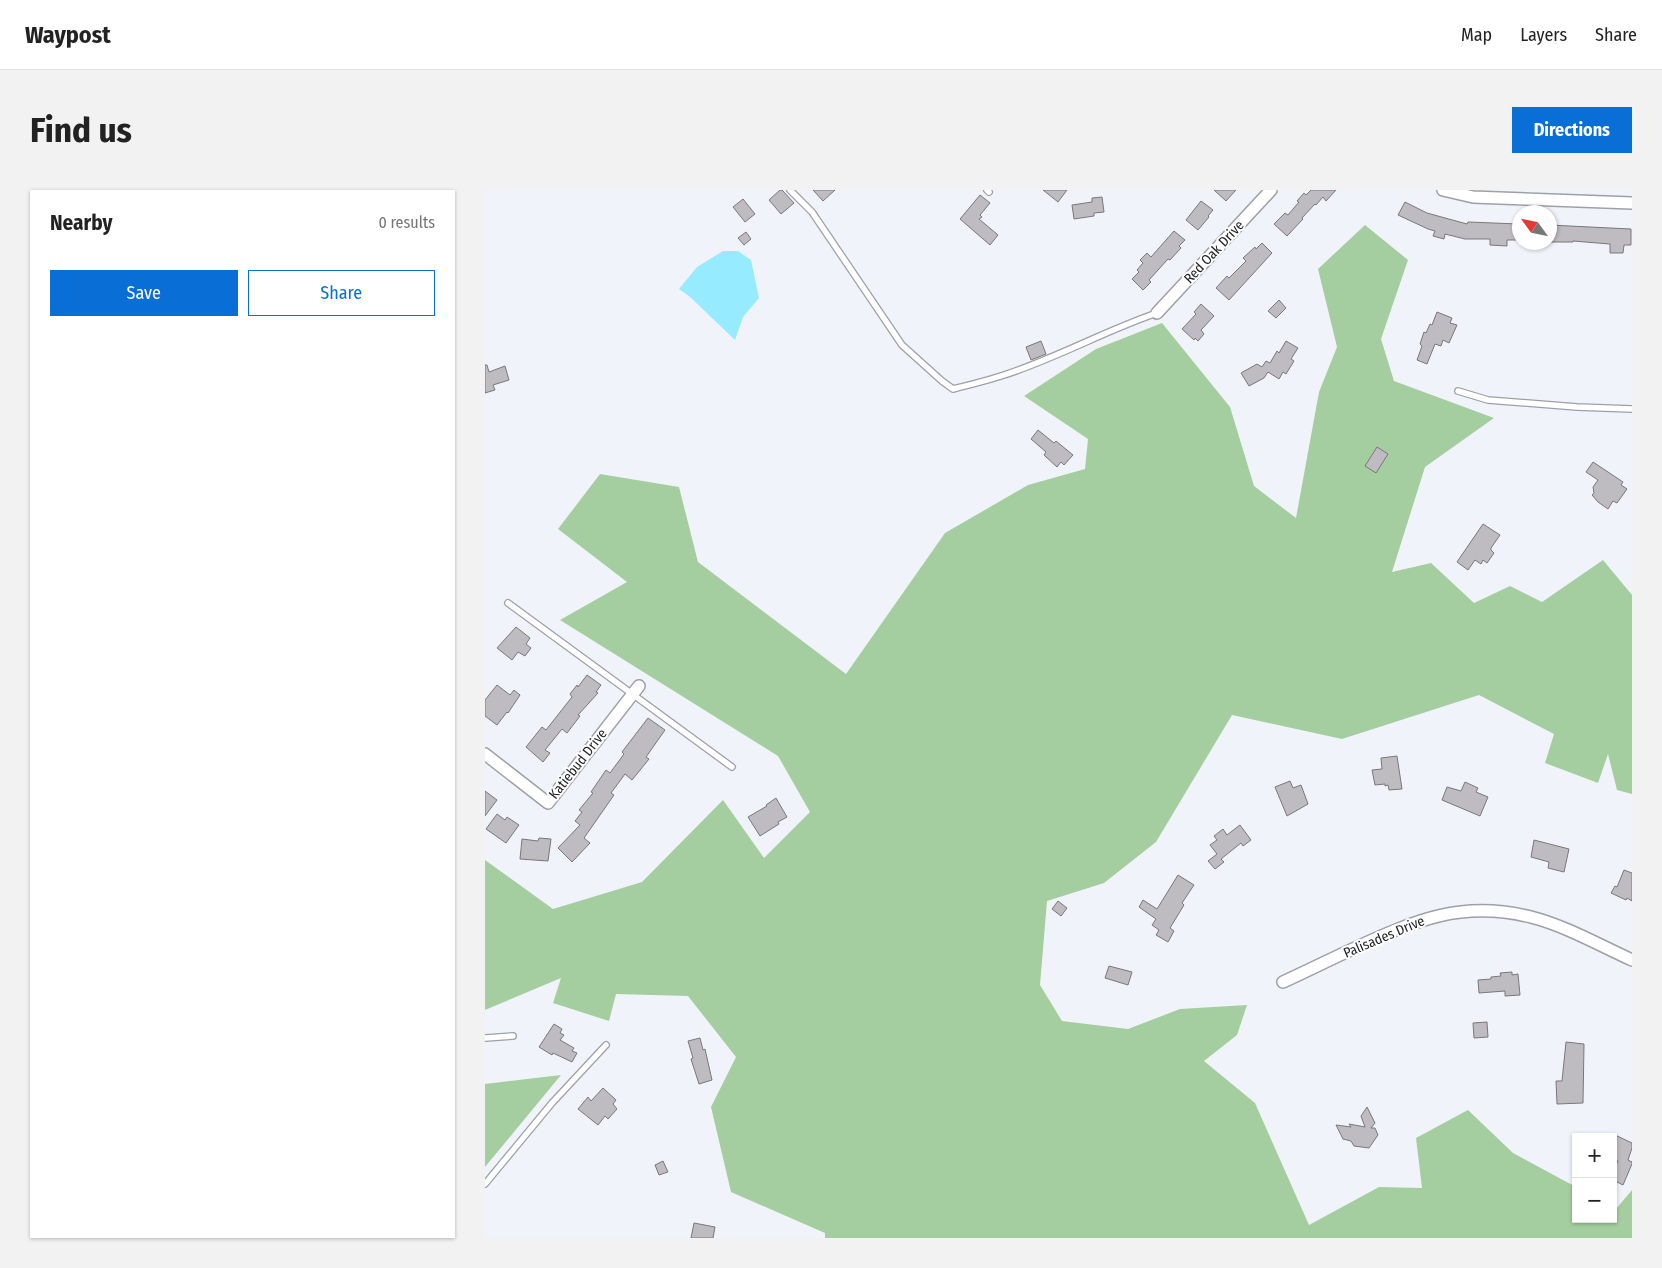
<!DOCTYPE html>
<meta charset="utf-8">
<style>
body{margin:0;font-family:"Fira Sans Condensed",sans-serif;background:#f2f2f2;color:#222}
.controls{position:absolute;right:15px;bottom:15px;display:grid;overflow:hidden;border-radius:0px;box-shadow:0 1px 4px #0004}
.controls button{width:45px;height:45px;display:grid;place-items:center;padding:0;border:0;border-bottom:1px solid #e0e0e0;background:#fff;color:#222;font:25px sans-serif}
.compass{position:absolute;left:1027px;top:15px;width:45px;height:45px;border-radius:50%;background:#fff;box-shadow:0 1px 4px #0004;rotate:303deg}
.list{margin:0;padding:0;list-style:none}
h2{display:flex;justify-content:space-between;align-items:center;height:65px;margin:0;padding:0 20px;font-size:21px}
h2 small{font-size:16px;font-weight:400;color:#767676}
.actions{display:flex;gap:10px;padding:15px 20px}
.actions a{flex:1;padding:11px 0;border:1px solid #096fd7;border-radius:0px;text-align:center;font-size:18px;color:#096fd7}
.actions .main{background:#096fd7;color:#fff}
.map{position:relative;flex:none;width:1147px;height:1048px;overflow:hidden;border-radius:0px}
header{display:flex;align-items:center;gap:30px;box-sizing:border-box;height:70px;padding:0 25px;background:#fff;border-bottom:1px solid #e0e0e0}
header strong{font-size:24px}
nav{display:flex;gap:28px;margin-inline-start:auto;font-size:18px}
.intro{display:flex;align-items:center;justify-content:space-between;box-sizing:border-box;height:120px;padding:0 30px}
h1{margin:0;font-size:35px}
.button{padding:12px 22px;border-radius:0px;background:#096fd7;color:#fff;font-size:18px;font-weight:700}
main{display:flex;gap:30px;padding:0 30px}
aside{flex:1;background:#fff;border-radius:0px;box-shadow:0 1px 4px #0004}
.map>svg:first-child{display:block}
</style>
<header>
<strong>Waypost</strong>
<nav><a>Map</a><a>Layers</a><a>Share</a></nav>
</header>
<div class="intro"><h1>Find us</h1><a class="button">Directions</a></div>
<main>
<aside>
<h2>Nearby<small>0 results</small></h2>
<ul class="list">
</ul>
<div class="actions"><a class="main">Save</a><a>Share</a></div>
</aside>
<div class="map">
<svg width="1147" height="1048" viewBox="0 0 1147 1048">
<rect width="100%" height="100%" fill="#f0f4fa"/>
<g fill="#a4cea0">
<polygon points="880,35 923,70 896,149 909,191 1009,228 940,277 907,382 946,373 989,413 1025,396 1057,412 1118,370 1147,405 1147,604 1132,600 1123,564 1113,593 1060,573 1069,544 994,505 857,549 747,525 671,652 619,693 562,711 555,795 577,831 643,839 695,819 762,815 752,845 719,871 770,913 824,1035 894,997 937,998 931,948 983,920 1028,963 1091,997 1091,1029 1128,1029 1128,1018 1131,1019 1147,1000 1147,1048 340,1048 340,1043 246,1002 226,917 251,867 203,806 131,804 124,831 68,813 76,788 0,820 0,670 68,719 157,692 238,610 279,668 325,622 293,566 75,430 142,392 73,339 115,284 194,297 213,372 361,484 460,343 543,295 600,279 603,249 539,206 611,159 677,133 745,217 769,296 811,328 834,202 852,157 833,79"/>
<polygon points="76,885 0,977 0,894"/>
</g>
<polygon fill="#96ebfe" points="238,61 253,61 266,70 274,108 258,127 250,150 204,106 194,99 212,77"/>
<g fill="#bebbc1" stroke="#7a777c">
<polygon points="295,0 297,0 309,13 296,24 284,10"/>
<polygon points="328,0 350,0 338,11"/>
<polygon points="558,0 582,0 573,12"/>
<polygon points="729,0 751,0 741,11"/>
<polygon points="826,0 851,0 841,11 838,7 831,15 830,14 817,28 818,29 802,46 789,34 800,23 803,25 814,12 812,11 819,3 821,5"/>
<polygon points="495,5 505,13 495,25 497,27 494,29 513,45 505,55 475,29"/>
<polygon points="617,7 619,22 609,23 609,26 589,29 587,15 607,12 607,8"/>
<polygon points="258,9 270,24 260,32 248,17"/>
<polygon points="716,11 728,20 723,26 724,27 713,40 701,30"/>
<polygon points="920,12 942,23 982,34 983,32 1034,34 1034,50 1022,50 1022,56 1005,55 1005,49 980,49 960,44 959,49 948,46 950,41 943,39 913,25"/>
<polygon points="1064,35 1146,39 1146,55 1139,55 1138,63 1125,63 1125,54 1088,51 1088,52 1064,52"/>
<polygon points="689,41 700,50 694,56 696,58 685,70 683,69 664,90 666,92 658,100 647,89 654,82 652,80 658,73 655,70 662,63 666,67"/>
<polygon points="261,42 266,49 259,55 253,48"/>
<polygon points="777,53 787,63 744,110 731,98 742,86 744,88 761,71 758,68 770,57 771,59"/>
<polygon points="794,110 801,118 791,128 783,121"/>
<polygon points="716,114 729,126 716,140 719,144 713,151 710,148 709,150 697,139 711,124 709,122"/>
<polygon points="952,122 967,128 965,133 972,135 964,153 958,150 956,156 950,154 942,174 932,170 937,156 935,154 939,142 941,143 945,134 947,135"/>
<polygon points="556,151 561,164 546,170 541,157"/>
<polygon points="801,151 813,158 806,169 809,171 801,184 798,182 794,189 783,182 779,188 764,196 756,183 772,174 777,177 781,171 785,173 792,161 794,163"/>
<polygon points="0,175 2,175 4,182 20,176 24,190 8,195 10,200 0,203"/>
<polygon points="553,240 569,253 571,251 588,265 579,275 576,272 572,277 559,265 561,262 546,249"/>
<polygon points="892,257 903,264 891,283 880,276"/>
<polygon points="1108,272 1138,292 1136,295 1142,299 1132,313 1128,311 1123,319 1113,312 1107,305 1109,303 1108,297 1113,290 1101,282"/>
<polygon points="998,334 1015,345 1006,358 1006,360 1009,363 1002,373 998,370 996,374 990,370 983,380 972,372"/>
<polygon points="31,437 45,448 41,454 46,458 40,466 33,462 27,470 12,458"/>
<polygon points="102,485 116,495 111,502 113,503 93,525 95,526 82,543 77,539 60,560 65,563 58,572 41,557 57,537 61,540 87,507 85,504 92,495 93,497"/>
<polygon points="12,495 25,505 29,500 35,505 23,523 22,522 12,535 0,526 0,510"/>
<polygon points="163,528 180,540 161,567 164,569 147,590 140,584 126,603 129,605 99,648 105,653 87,672 73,658 95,635 90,631 97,622 94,620 108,603 106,602 121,580 125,583 139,564 137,562"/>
<polygon points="912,566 917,599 904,600 903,595 900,596 900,594 890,595 887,580 897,579 896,568"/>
<polygon points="805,591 808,598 816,595 823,614 802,626 790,597"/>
<polygon points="980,592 993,598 991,602 1003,607 995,626 957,610 962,597 976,601"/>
<polygon points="0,601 12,610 0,626"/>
<polygon points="291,608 302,627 293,632 294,634 275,646 263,627 282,616 281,615"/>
<polygon points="12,624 20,630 22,627 34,635 21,653 1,639"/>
<polygon points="755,635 766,650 758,656 756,653 736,669 739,672 730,679 723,671 732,664 725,655 732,650 729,646 738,639 742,645"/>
<polygon points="54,648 66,649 63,671 35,669 37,649 53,651"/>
<polygon points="1049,650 1084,659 1079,682 1063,678 1064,672 1046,667"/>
<polygon points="1139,680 1147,683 1147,711 1142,708 1141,710 1126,703 1130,696 1132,697"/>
<polygon points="693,685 709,695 697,713 699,715 685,738 689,741 683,752 671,745 674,740 667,735 671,729 654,717 658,710 672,719"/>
<polygon points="573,711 582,718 576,726 567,719"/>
<polygon points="624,776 647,782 643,795 620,788"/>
<polygon points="1027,782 1027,785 1033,784 1035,805 1020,806 1020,801 994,803 993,790 1006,789 1006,787 1016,786 1015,783"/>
<polygon points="1002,832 1003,847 989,848 988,833"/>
<polygon points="69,834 77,839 75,843 79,845 75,850 89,858 87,861 92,863 87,872 68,863 67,865 54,857"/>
<polygon points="215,848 218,860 220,859 227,890 214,894 206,869 208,868 203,851"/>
<polygon points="1081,852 1099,854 1098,913 1072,914 1071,891 1077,891"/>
<polygon points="118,898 131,910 128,914 132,919 123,929 120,926 113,935 93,919 103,907 106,911"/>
<polygon points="882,917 890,933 886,938 890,938 893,945 884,958 869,956 866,951 858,949 851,935 866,937 864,934 880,937 876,926"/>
<polygon points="1128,944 1147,953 1147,958 1143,970 1147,972 1147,974 1138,995 1128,990 1128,980 1133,971 1128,969"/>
<polygon points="178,971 183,982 174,985 170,975"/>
<polygon points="209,1033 230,1037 228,1048 206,1048"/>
</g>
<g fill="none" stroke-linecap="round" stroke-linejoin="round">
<g stroke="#9da1a7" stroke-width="8">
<g id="service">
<path d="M305 0 327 22 417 155 457 191 468 199C484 195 500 191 516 186 570 169 619 141 672 123"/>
<polyline points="502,0 504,2"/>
<polyline points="973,201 1003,210 1092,217 1147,219"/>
<polyline points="23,413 247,577"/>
<polyline points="0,848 28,846"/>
<polyline points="0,994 67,913 121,855"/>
</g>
</g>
<g stroke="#9da1a7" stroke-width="14">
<g id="minor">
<polyline points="958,0 988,7 1147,13"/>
<polyline points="672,123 786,0"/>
<polyline points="0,564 63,613 154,496"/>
<path d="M798 792C822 781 846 769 870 758 931 730 977 710 1046 727 1081 736 1114 755 1147 770"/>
</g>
</g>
<use href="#service" stroke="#fff" stroke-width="5.5"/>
<use href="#minor" stroke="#fff" stroke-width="11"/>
</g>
<g text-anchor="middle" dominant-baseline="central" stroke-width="4" stroke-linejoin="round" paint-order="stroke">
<g font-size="14" fill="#212325" stroke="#fff">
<text transform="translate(729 62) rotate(-47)">Red Oak Drive</text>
<text transform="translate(93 574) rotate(-52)">Katiebud Drive</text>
<text transform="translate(899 747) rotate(-23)">Palisades Drive</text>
</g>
</g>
</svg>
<div class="controls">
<button>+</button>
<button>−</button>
</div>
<svg class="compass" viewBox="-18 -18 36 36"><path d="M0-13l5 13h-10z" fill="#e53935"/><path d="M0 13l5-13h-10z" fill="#767676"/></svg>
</div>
</main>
